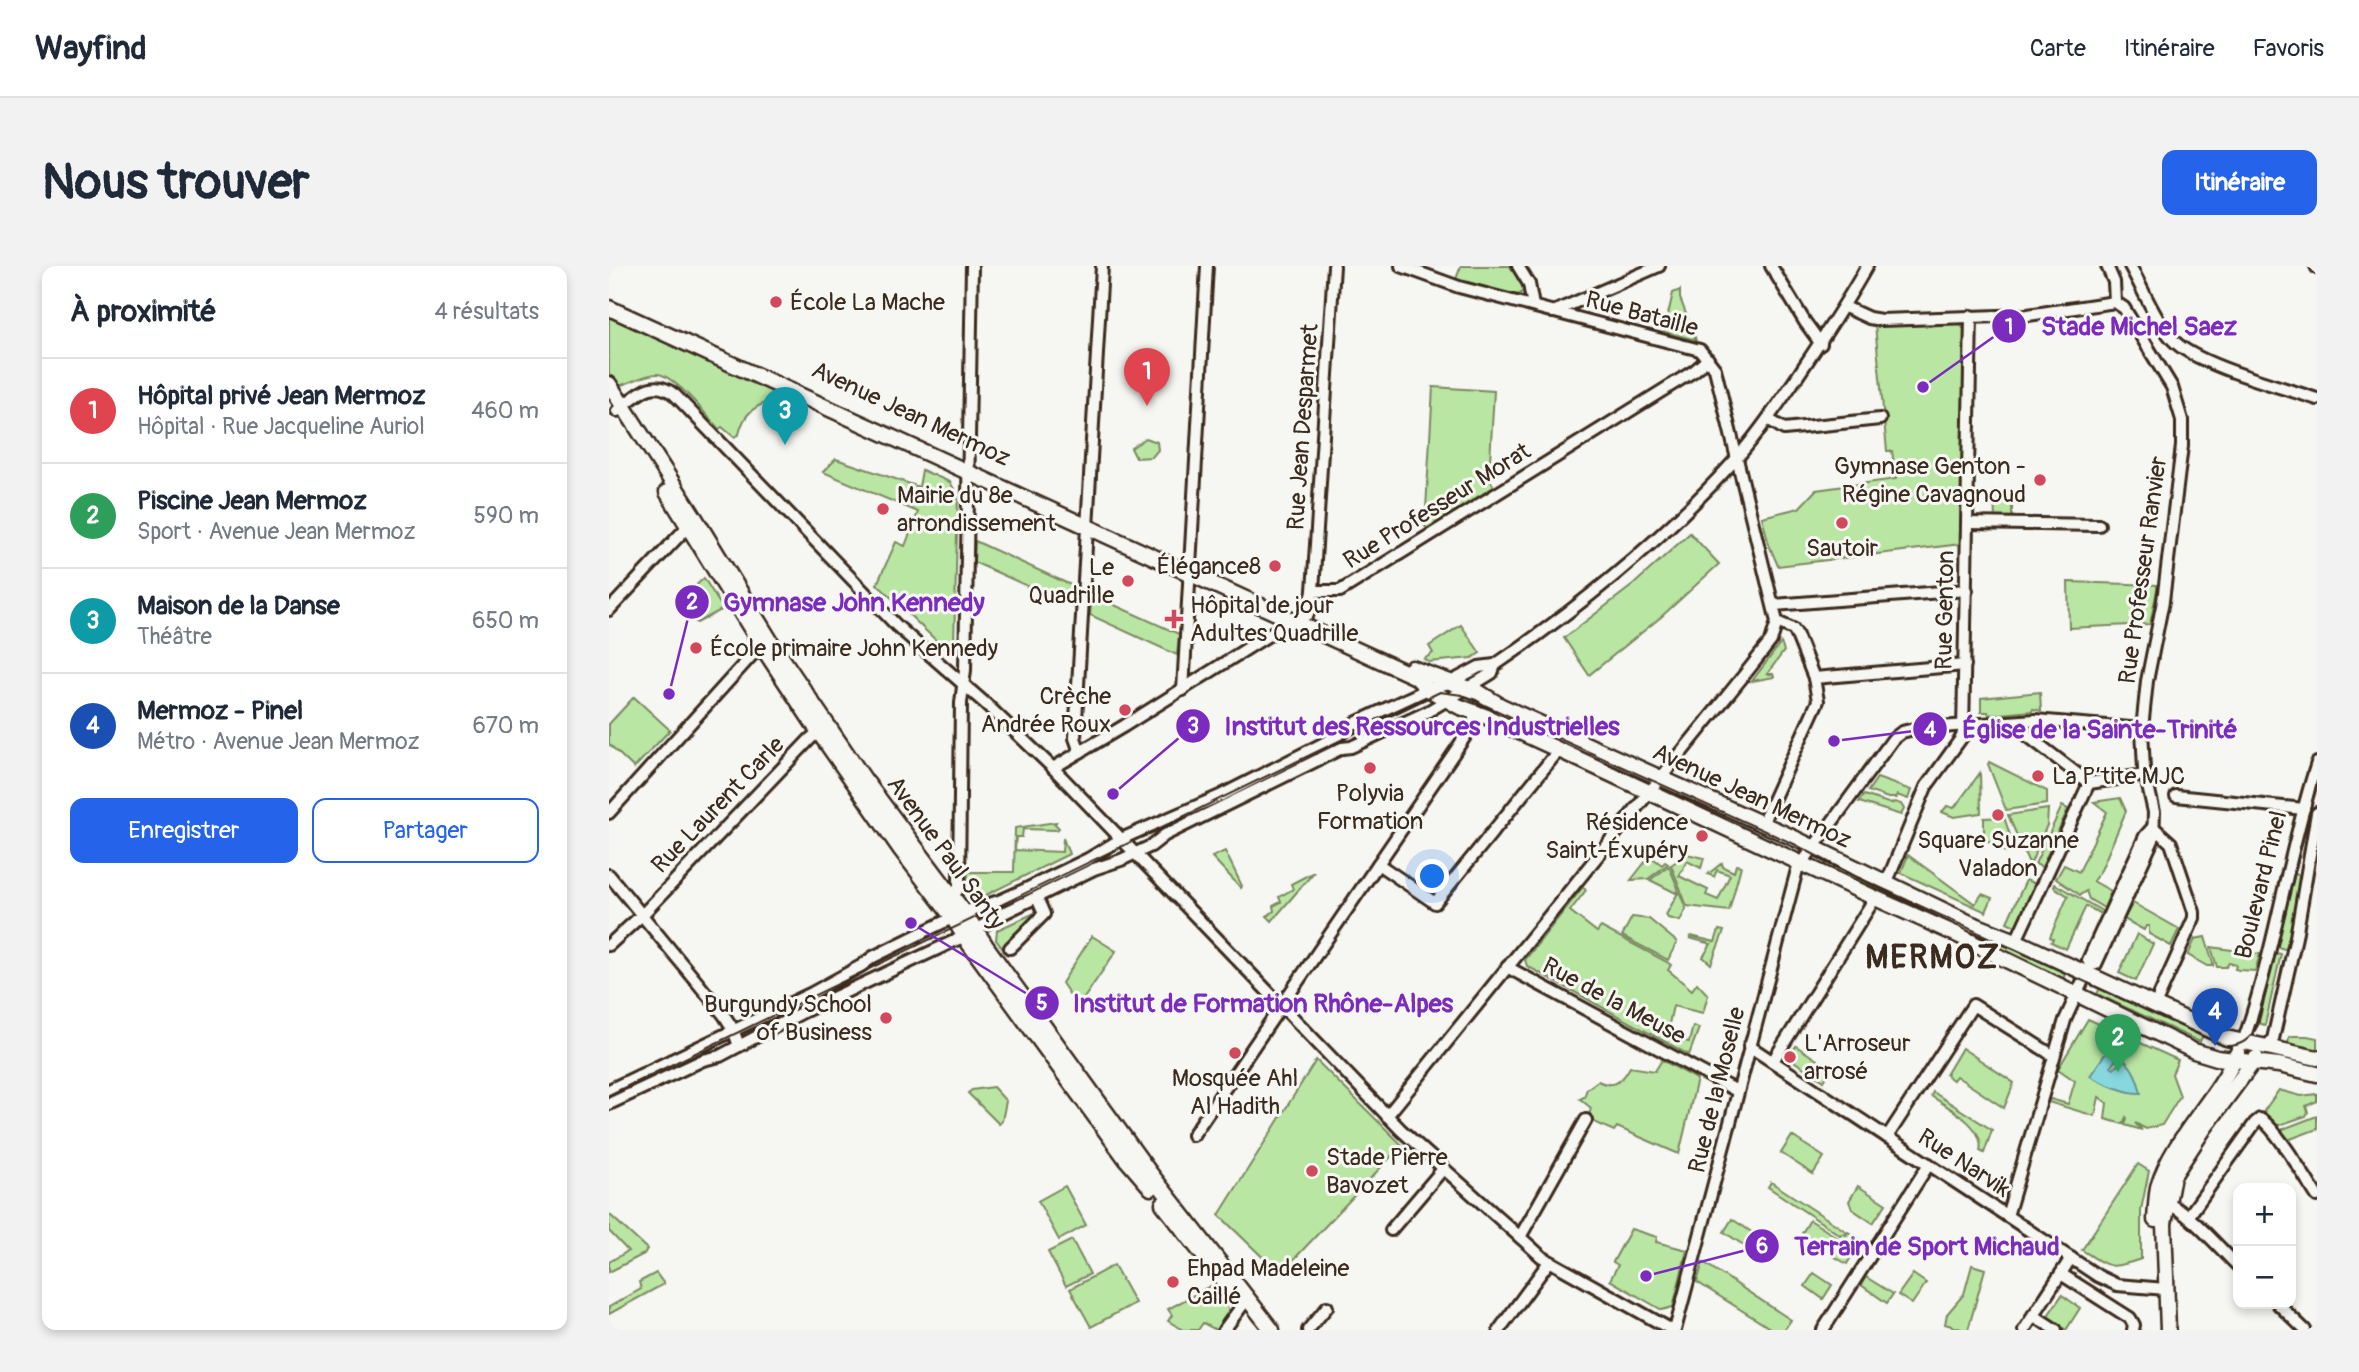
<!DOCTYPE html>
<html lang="fr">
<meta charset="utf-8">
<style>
body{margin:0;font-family:Pangolin,sans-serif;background:#f2f2f3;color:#1f2937}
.controls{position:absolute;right:21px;bottom:21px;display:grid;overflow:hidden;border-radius:14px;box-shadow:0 4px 10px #0003}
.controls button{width:63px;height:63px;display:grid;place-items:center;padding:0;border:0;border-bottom:2px solid #e0e1e3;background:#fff;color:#1f2937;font:35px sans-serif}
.you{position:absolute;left:824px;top:611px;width:24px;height:24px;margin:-18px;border:5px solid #fff;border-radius:50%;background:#1a73e8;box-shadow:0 0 0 10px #1a73e833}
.badge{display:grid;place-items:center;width:46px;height:46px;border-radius:50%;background:#2563eb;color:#fff;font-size:23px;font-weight:700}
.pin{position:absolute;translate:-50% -58px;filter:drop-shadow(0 2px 4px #0008)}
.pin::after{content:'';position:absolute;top:37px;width:24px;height:21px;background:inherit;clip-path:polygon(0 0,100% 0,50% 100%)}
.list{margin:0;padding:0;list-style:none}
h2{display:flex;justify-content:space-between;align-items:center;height:91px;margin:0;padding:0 28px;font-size:30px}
h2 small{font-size:23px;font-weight:400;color:#747a83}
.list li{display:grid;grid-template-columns:46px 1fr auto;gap:21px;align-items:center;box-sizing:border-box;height:105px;padding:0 28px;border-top:2px solid #e0e1e3}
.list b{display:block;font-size:26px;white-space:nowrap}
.list p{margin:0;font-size:23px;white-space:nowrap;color:#747a83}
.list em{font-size:23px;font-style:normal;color:#747a83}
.actions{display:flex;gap:14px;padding:21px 28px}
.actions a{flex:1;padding:16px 0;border:2px solid #2563eb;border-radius:14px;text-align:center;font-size:24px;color:#2563eb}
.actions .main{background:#2563eb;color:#fff}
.map{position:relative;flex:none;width:1708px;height:1064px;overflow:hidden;border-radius:14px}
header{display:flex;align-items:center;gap:42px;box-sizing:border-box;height:98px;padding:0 35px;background:#fff;border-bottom:2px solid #e0e1e3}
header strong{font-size:33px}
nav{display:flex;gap:38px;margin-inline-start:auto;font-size:24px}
.intro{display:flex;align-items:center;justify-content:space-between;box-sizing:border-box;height:168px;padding:0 42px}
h1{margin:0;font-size:49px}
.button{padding:18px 32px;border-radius:14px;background:#2563eb;color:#fff;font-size:24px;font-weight:700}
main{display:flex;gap:42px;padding:0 42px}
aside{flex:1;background:#fff;border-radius:14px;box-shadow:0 4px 10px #0003}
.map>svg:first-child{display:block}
</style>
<header>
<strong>Wayfind</strong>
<nav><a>Carte</a><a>Itinéraire</a><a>Favoris</a></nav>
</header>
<div class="intro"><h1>Nous trouver</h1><a class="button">Itinéraire</a></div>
<main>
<aside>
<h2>À proximité<small>4 résultats</small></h2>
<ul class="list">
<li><span class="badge" style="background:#e0444e">1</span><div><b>Hôpital privé Jean Mermoz</b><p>Hôpital · Rue Jacqueline Auriol</p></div><em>460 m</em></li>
<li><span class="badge" style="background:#2e9e5b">2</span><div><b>Piscine Jean Mermoz</b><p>Sport · Avenue Jean Mermoz</p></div><em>590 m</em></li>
<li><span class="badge" style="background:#0f9aa8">3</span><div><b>Maison de la Danse</b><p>Théâtre</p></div><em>650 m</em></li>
<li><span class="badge" style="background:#1a4fb4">4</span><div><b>Mermoz - Pinel</b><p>Métro · Avenue Jean Mermoz</p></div><em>670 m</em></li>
</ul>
<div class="actions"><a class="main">Enregistrer</a><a>Partager</a></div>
</aside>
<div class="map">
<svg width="1708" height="1064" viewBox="0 0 1708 1064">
<rect width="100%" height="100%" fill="#f6f6f2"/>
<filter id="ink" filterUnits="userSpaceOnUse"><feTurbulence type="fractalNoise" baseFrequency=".0143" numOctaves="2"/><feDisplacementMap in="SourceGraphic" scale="14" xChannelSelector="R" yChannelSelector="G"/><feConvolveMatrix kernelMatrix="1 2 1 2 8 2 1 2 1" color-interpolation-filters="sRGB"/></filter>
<g filter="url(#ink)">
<g fill="#bae6a3" stroke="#7a8860" stroke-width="2">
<polygon points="852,0 902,0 913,19 914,25 911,28 905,29 847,13"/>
<polygon points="1071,24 1071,32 1087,74 1055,66 1064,27"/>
<path d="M0 48 173 129 170 134C148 137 135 146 130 168L125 171 113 161 110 163C98 150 63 106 47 108 34 109 22 117 9 120L0 112Z"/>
<polygon points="1351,58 1356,65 1352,278 1169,300 1160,279 1153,251 1190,242 1207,224 1287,213 1283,185 1278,185 1266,59"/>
<polygon points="824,121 885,125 880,212 885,221 818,263 816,260"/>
<polygon points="537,172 548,176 549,184 543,191 527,192 522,182"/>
<polygon points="227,193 310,221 313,204 341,216 349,230 345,377 342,383 335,382 268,318 287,276 296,280 309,246 214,206"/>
<polygon points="1385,225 1403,225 1403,253 1386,253"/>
<polygon points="1081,267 1110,298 1052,351 980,409 955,372 1024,319"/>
<polygon points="366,275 466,321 465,341 365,296"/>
<polygon points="95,312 114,343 88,357 68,337"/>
<polygon points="1459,316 1549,319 1541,358 1460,362"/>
<polygon points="483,329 570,368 568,389 481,349"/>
<polygon points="852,359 871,387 863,392 820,396 815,393 824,387 820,380"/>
<polygon points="1172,377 1175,385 1158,408 1164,408 1165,411 1143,415"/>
<polygon points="1431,426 1432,445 1424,443 1423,445 1380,449 1379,446 1372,446 1372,432"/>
<polygon points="25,431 61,464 25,502 0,478 0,458"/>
<polygon points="868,434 1030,507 1026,515 860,440"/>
<polygon points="1380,496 1438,525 1438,538 1397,544 1379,498"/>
<polygon points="1371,507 1372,547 1345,551 1333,546 1338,540 1345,542"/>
<polygon points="1268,512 1302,524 1299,533 1288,529 1287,532 1279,532 1259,525"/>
<polygon points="1255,529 1282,538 1286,536 1292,538 1295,543 1292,549 1250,536"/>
<polygon points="1511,532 1517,545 1492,604 1484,615 1502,625 1495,642 1480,633 1477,625 1471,629 1447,613 1455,599 1470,606 1498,546 1485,536"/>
<polygon points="1453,540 1459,543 1433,601 1426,598"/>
<polygon points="1439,543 1438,559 1422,597 1419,595 1399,549"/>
<polygon points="1395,551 1402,572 1392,577 1402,586 1394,585 1375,572 1375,552"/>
<polygon points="447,556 446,558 450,562 448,564 414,563 413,571 407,571 406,584 453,586 454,572 460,588 371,632 358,623 359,606 405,606 406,562"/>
<polygon points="616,585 633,620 632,622 603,591"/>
<polygon points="1078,588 1095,592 1092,602 1078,595 1070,610 1099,624 1097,629 1109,634 1121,609 1108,604 1105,611 1099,608 1113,597 1114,601 1125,606 1127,599 1132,600 1120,645 1078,640 1062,599"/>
<polygon points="1299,589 1366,638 1373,628 1383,632 1377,646 1292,607"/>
<polygon points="1041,590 1053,599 1056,596 1059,598 1039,613 1022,614"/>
<polygon points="1218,593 1387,671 1382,682 1215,602"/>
<polygon points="1060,600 1069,622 1067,627 1041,614"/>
<polygon points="705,606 663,655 658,650 665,645 664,640 672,636 670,631 684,623 682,618"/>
<polygon points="1683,607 1693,610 1680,684 1664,680"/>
<polygon points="1417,614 1429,619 1410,662 1398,656"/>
<polygon points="1446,618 1493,645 1492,648 1477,640 1457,683 1442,676 1444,673 1441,671 1459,630 1445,621"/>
<polygon points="974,621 977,624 961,645 988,666 992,661 1058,696 1062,699 1059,704 1083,724 1088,717 1099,729 1094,747 1064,740 1057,771 1080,776 1084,760 1090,762 1080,789 918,700 916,694"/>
<polygon points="1070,625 1077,643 1071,655 1059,652 1057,649"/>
<polygon points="1524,637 1570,663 1562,680 1540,668 1540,660 1537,660 1535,664 1515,653"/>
<polygon points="428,646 431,649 405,673 396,678 394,683 387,674 388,664"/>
<polygon points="1023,651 1040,653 1068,676 1059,694 1013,670"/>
<polygon points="1110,664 1115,665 1102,698 1094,691 1102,678 1081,672 1082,670 1106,676"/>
<polygon points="1528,668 1544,678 1527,715 1510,707"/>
<polygon points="483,670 507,685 469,741 453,717"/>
<polygon points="1596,671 1604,697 1604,700 1598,700 1579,689 1586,673"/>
<polygon points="1393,673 1458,704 1453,715 1388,684"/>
<polygon points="1602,681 1651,688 1646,705 1630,704 1626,703 1627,699 1620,697 1617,701 1608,701"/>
<polygon points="1662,686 1672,688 1656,759 1645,756"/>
<polygon points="1491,722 1594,769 1591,776 1488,728"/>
<polygon points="1479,753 1569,794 1563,808 1571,830 1553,859 1537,863 1526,857 1533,864 1516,859 1518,852 1517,851 1514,858 1496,853 1498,837 1490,831 1486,850 1439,836 1441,833 1459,838 1466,815 1449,803"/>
<polygon points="1684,770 1698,770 1708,772 1708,786 1679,779 1680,771"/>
<polygon points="1187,780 1222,803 1215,815 1180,792"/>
<polygon points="1353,782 1405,817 1395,842 1347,810 1344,814 1337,809"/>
<polygon points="707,794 793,879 671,1008 610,949"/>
<path d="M1053 794 1088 813 1070 888 1008 861 1005 865 979 853 982 842 971 833 975 831 978 823 989 815C1004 823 1013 816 1021 801L1046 805Z"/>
<polygon points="384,821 397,835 393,855 390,858 359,827 363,824"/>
<polygon points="1670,824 1692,830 1708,828 1708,835 1697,840 1699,846 1697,850 1667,860 1655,845"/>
<path d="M1324 826 1383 864 1375 887 1371 885C1377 861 1339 841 1322 830Z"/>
<polygon points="1708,850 1708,863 1676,875 1672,867 1674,863"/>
<polygon points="1183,870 1215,891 1204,908 1172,887"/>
<path d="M1529 898 1540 905 1532 944V993C1500 1004 1501 1002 1473 984Z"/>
<polygon points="1162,916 1238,966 1231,969 1159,921"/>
<polygon points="456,920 477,959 450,974 429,935"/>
<polygon points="1249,920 1277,938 1264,957 1243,943 1240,935"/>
<polygon points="0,948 38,983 35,988 0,1006 0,996 19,985 0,965"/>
<polygon points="1123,953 1159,977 1151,990 1115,966"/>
<polygon points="1201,954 1229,972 1220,985 1193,967"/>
<polygon points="1022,963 1048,971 1047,976 1078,984 1064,1041 1053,1044 1001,1014 1009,999 1004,996"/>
<polygon points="1239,966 1252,974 1238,998 1224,990"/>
<polygon points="463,974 481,1008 457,1020 439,986"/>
<polygon points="1094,996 1182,1054 1175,1064 1164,1064 1088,1016"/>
<polygon points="505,999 526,1037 482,1061 461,1023"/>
<polygon points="1363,999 1376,1003 1359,1064 1355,1064 1336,1058 1338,1048 1355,1028"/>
<polygon points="47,1007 55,1018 0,1048 0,1041 32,1023 30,1016"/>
<polygon points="1205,1007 1223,1019 1214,1033 1196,1020"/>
<polygon points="1304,1008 1317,1017 1303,1038 1289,1029"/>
<polygon points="1257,1011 1284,1028 1278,1037 1252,1019"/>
<polygon points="601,1020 620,1044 607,1064 594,1057 589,1064 574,1064 559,1055 563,1049 559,1043"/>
<polygon points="1453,1029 1471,1042 1457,1064 1438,1051"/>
</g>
<path fill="#86d8de" stroke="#689291" stroke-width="2" d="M1498 785 1508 792 1502 800 1505 802 1515 794C1525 802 1529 815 1532 827 1519 828 1492 817 1481 810Z"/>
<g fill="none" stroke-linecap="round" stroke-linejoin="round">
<g stroke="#3b2a1e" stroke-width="16">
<g id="minor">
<polyline points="909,0 920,18 924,40"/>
<polyline points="1162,0 1196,56 1212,78"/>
<polyline points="1498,0 1505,16 1506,36"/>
<path d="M1521 0C1534 23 1547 56 1564 74 1587 99 1673 121 1708 133"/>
<polyline points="1707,0 1708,2"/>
<polyline points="1236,41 1260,52 1272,54 1419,49 1506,36"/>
<polyline points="944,46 1050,0"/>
<path d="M8 145C27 130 43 110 66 129L288 360 378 439 444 502 792 864 933 991 1063 1064"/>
<polyline points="1159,153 1175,163 1271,153"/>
<polyline points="1359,257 1490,259"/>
<polyline points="704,325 725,0"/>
<polyline points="1165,339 1358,324"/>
<polyline points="0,344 82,257"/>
<polyline points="1205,412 1356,399"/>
<polyline points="574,424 598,0"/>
<polyline points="1414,455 1415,467 1480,517"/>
<polyline points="471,486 466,472 493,0"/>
<polyline points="444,502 515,460 666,365 699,348 704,325 731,325 1085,105 1099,93"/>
<polyline points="1480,517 1536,509"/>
<polyline points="1567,530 1695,543"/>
<polyline points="0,547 144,388 159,379"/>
<polyline points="1153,558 1209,435 1205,412 1187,367 1184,363 1168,356"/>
<polyline points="1544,561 1562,577 1585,646 1585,652 1546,739"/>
<polyline points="769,598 826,637 945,490 948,483"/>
<polyline points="0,609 115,749 124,763 130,780"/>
<polyline points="1277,618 1317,521 1353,471 1354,466 1362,50"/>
<polyline points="337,633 348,625 350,619 352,437 356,404 363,0"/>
<polyline points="1407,675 1480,517"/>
<polyline points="0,679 34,648 201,473 214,462"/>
<polyline points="401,682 435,648 428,632"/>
<polyline points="1481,699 1487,698 1544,574 1545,546 1535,503 1533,463 1538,415 1554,335 1573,180 1573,154 1563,121 1515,42 1506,36"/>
<polyline points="898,701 1128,825"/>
<path d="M1634 776C1666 685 1678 589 1708 497"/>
<polyline points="1140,780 1489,1010 1508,1019 1557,1023"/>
<polyline points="1658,780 1664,773 1687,671 1708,547"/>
<polyline points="1164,795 1266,632"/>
<polyline points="0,824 203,727 252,700 264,691 355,646 390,635 417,623 479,593 512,573 613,529 729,470 742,459 819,423 840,417 870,401 886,399"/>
<path d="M0 838 94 794 111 790 194 746 356 670 397 646 485 603 512 594 542 580 556 569 733 482 742 481 818 446 875 412 883 407 886 399C974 339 1056 272 1127 193 1151 166 1170 137 1190 108 1214 72 1237 38 1258 0"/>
<polyline points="778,850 1140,403 1162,375 1168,356 1106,103 1091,84 850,21 792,0"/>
<polyline points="584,869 864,459 866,447"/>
<polyline points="1278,871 1364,739 1445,790"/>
<path d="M1557 937C1581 946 1610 982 1629 1000"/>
<polyline points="1398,950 1456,754 1481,699 1479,694 1536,570 1544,561"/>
<path d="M1579 951 1646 857 1651 853C1666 860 1697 913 1708 930"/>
<polyline points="782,964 834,903"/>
<polyline points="911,971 977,854"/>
<polyline points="1452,1008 1521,1052 1525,1059 1524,1064"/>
<polyline points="1669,1038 1696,1064"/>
<polyline points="1424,1049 1447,1064"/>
<polyline points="615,1064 638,1033"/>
<polyline points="699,1064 718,1041"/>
<polyline points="890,1064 940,996"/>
<polyline points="1066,1064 1188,604 1284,473 1293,466 1305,463 1426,454 1533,463"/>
<polyline points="1214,1064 1320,898"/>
<polyline points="1415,1064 1462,992"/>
</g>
</g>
<g stroke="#3b2a1e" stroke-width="19">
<g id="major">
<polyline points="0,42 807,411 819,423 849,440 878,451 976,496 1266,632 1351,670 1383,687 1585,785 1608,792 1670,799 1708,808"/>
<polyline points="0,118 86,252 162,376 255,513 355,646 377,680 541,907 663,1064"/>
<polyline points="58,226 154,382 209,465 292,584 344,652 361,679 517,893 542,922"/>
<polyline points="803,402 871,427 892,440 1187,573 1361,657 1407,675 1617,772 1708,792"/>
<polyline points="554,938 630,1035"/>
<path d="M1546 954C1547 943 1547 931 1549 921 1564 871 1608 834 1629 786"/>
<polyline points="1559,1064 1555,958 1564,910 1596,861 1647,792"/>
</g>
</g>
<use href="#minor" stroke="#f6f6f2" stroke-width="10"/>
<use href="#major" stroke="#f6f6f2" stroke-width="14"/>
<path stroke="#3b2a1e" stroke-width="2" d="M0 829 831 426 853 429 1185 578 1246 610 1616 780C1632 781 1642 773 1649 759L1708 515"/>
</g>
</g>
<g fill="#d1495b" stroke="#f6f6f2" stroke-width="2.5">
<circle cx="167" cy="36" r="7"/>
<circle cx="1431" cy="214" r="7"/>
<circle cx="274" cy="243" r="7"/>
<circle cx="1233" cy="257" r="7"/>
<circle cx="666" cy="300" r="7"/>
<circle cx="519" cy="315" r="7"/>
<path d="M561.5 342.5h7v7h7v7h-7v7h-7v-7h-7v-7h7z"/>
<circle cx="87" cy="382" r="7"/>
<circle cx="516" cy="444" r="7"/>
<circle cx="761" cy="502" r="7"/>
<circle cx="1429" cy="510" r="7"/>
<circle cx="1389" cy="549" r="7"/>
<circle cx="1093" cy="570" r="7"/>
<circle cx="277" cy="752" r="7"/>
<circle cx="626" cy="787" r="7"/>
<circle cx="1181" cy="791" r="7"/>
<circle cx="703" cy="905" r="7"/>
<circle cx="564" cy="1016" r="7"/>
</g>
<g text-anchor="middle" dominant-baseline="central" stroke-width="6" stroke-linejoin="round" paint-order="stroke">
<g font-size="24" fill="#3b2a1e" stroke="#f6f6f2" text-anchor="start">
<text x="181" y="36">École La Mache</text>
<text x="1417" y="200" text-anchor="end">Gymnase Genton -<tspan x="1417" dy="28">Régine Cavagnoud</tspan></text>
<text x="288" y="229">Mairie du 8e<tspan x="288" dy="28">arrondissement</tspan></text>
<text x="1233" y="282" text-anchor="middle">Sautoir</text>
<text x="652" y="300" text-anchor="end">Élégance8</text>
<text x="505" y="301" text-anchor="end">Le<tspan x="505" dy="28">Quadrille</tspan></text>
<text x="581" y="339">Hôpital de jour<tspan x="581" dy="28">Adultes Quadrille</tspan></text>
<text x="101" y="382">École primaire John Kennedy</text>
<text x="502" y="430" text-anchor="end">Crèche<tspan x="502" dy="28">Andrée Roux</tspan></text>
<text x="1443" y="510">La P’tite MJC</text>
<text x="761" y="527" text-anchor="middle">Polyvia<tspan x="761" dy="28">Formation</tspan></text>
<text x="1079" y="556" text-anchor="end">Résidence<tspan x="1079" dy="28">Saint-Éxupéry</tspan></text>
<text x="1389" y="574" text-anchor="middle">Square Suzanne<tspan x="1389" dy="28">Valadon</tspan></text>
<text x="263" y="738" text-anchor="end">Burgundy School<tspan x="263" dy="28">of Business</tspan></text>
<text x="1195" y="777">L'Arroseur<tspan x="1195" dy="28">arrosé</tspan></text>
<text x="626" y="812" text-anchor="middle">Mosquée Ahl<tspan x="626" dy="28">Al Hadith</tspan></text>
<text x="717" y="891">Stade Pierre<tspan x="717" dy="28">Bavozet</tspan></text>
<text x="578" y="1002">Ehpad Madeleine<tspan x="578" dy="28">Caillé</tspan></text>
</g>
<g font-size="24" fill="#3b2a1e" stroke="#f6f6f2">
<text transform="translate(1033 48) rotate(15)">Rue Bataille</text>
<text transform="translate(302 148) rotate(25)">Avenue Jean Mermoz</text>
<text transform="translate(694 161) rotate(-86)">Rue Jean Desparmet</text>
<text transform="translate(828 240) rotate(-32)">Rue Professeur Morat</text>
<text transform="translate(1534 304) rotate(-82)">Rue Professeur Ranvier</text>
<text transform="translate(1336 344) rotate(-89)">Rue Genton</text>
<text transform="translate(1143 530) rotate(25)">Avenue Jean Mermoz</text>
<text transform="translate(109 539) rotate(-46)">Rue Laurent Carle</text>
<text transform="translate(337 587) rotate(54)">Avenue Paul Santy</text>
<text transform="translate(1652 619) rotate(-76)">Boulevard Pinel</text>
<text transform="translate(1005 735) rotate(28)">Rue de la Meuse</text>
<text transform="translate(1108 824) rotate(-76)">Rue de la Moselle</text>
<text transform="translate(1355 897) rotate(33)">Rue Narvik</text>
</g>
<g font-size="32" font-weight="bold" letter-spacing="2" fill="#3b2a1e" stroke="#f6f6f2">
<text x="1324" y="692">MERMOZ</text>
</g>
</g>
<path fill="none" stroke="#7b2cbf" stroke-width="2.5" d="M1314 121L1400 60M60 428L83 336M504 528L584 460M1225 475L1321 463M302 657L433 737M1037 1010L1153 980"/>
<g fill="#7b2cbf" stroke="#f6f6f2" stroke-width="2.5">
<circle cx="1314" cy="121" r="7"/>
<circle cx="60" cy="428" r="7"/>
<circle cx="504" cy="528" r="7"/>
<circle cx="1225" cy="475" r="7"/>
<circle cx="302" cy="657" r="7"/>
<circle cx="1037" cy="1010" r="7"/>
<circle cx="1400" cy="60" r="18"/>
<circle cx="83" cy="336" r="18"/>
<circle cx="584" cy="460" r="18"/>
<circle cx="1321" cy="463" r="18"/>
<circle cx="433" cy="737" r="18"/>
<circle cx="1153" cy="980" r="18"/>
</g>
<g font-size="21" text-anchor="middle" font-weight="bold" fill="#fff">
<text x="1400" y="68">1</text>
<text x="83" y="343">2</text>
<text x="584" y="467">3</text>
<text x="1321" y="471">4</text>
<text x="433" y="744">5</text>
<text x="1153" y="987">6</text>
</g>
<g font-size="26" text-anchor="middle" font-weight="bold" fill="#7b2cbf" stroke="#f6f6f2" stroke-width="6" stroke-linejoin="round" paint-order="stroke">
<text x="1530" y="69">Stade Michel Saez</text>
<text x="245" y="345">Gymnase John Kennedy</text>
<text x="813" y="469">Institut des Ressources Industrielles</text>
<text x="1491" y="472">Église de la Sainte-Trinité</text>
<text x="654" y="746">Institut de Formation Rhône-Alpes</text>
<text x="1318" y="989">Terrain de Sport Michaud</text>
</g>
</svg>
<div class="controls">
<button>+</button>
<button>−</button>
</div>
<div class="you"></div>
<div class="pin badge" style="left:538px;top:140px;background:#e0444e">1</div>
<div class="pin badge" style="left:1509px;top:806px;background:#2e9e5b">2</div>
<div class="pin badge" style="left:176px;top:179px;background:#0f9aa8">3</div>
<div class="pin badge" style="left:1606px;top:780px;background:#1a4fb4">4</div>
</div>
</main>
